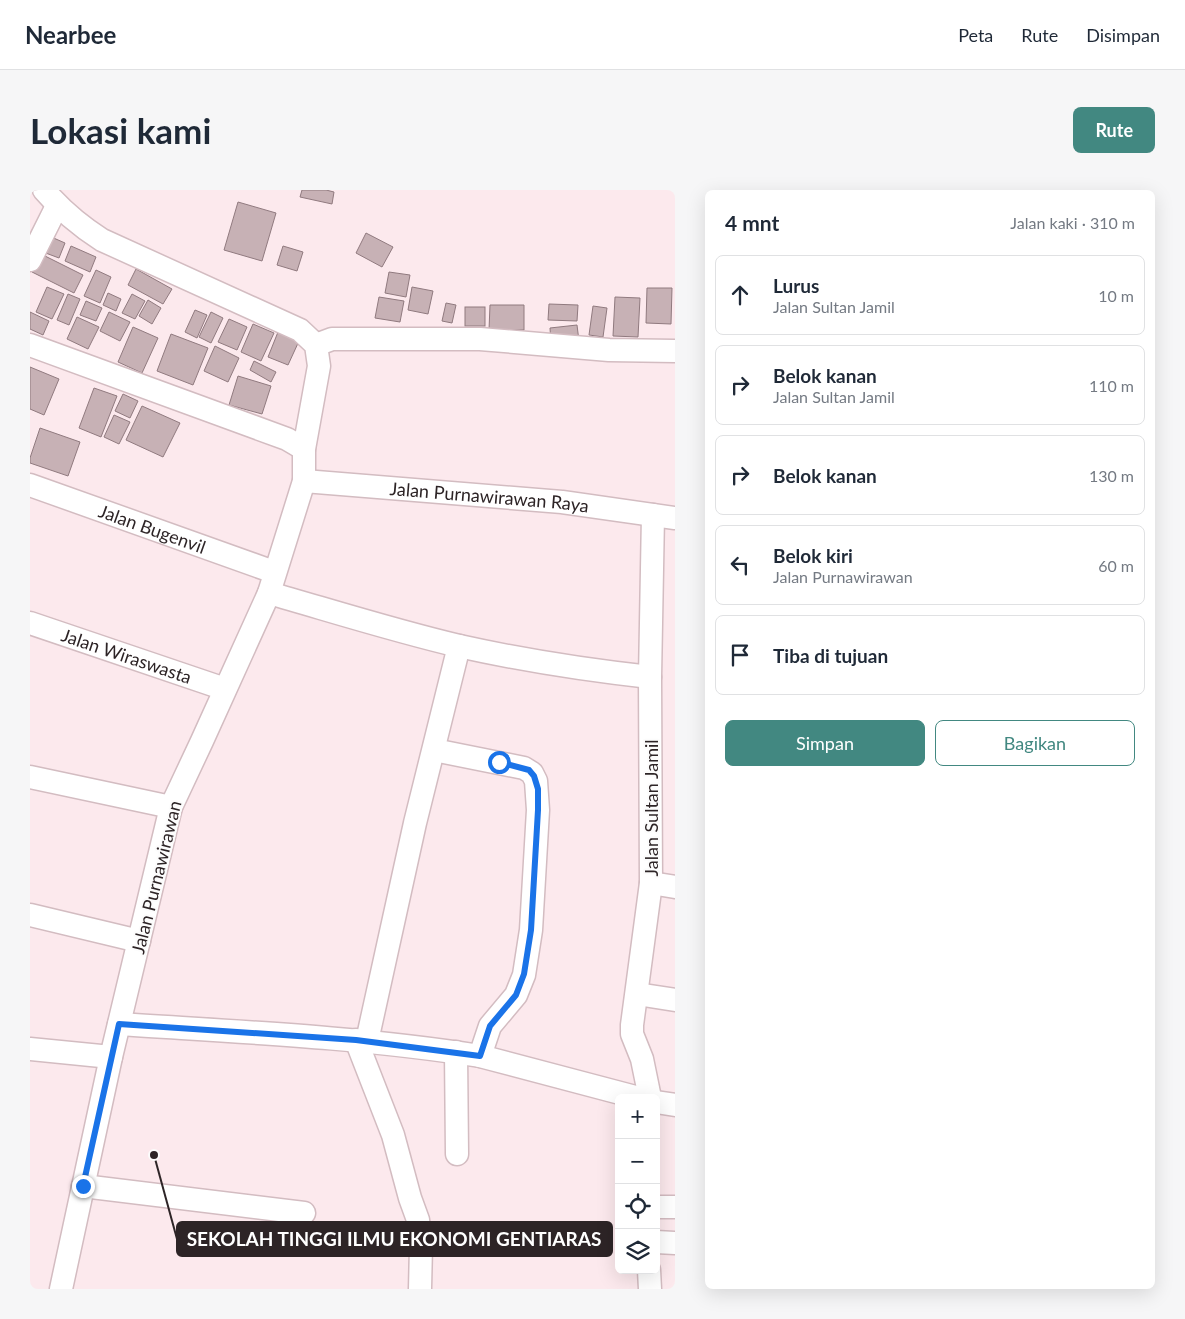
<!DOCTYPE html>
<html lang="id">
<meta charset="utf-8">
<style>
body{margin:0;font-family:Lato,sans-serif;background:#f6f6f7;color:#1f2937}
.controls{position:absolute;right:15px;bottom:15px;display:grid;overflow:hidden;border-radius:8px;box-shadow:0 5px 20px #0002}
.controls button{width:45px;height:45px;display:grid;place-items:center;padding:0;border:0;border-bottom:1px solid #e0e1e3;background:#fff;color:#1f2937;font:25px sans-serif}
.stop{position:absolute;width:15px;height:15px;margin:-11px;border:4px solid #1a73e8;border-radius:50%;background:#fff}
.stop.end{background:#1a73e8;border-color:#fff;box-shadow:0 1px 5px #0008}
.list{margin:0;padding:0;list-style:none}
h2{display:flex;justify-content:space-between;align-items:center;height:65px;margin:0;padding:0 20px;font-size:21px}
h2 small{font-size:16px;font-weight:400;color:#747a83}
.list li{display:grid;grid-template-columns:32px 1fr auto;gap:15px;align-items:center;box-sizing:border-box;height:80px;margin:0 10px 10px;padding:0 10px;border:1px solid #e0e1e3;border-radius:8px}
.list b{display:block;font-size:19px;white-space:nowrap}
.list p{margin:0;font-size:16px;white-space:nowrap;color:#747a83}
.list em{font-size:16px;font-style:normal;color:#747a83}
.actions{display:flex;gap:10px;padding:15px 20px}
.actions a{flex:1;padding:11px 0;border:1px solid #428881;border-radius:8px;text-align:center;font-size:18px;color:#428881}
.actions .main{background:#428881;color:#fff}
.icon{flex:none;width:28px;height:28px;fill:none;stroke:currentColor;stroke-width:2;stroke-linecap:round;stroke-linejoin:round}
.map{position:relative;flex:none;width:645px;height:1099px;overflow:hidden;border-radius:8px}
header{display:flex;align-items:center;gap:30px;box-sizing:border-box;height:70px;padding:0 25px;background:#fff;border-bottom:1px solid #e0e1e3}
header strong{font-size:24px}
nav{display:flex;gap:28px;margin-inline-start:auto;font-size:18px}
.intro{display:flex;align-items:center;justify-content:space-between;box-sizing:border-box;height:120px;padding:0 30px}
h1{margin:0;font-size:35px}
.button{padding:12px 22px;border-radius:8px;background:#428881;color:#fff;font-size:18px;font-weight:700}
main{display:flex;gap:30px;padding:0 30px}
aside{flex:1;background:#fff;border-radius:8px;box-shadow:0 5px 20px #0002}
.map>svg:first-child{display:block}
</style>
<header>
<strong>Nearbee</strong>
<nav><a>Peta</a><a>Rute</a><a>Disimpan</a></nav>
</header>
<div class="intro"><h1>Lokasi kami</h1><a class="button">Rute</a></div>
<main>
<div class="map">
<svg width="645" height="1099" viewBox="0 0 645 1099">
<rect width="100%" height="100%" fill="#fce9ed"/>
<g fill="#c7b1b5" stroke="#907a7f">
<polygon points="272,0 296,0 304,2 302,14 270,7"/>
<polygon points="208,12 246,23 232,71 194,60"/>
<polygon points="336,43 363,57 352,77 326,63"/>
<polygon points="19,46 35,53 29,68 13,62"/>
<polygon points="41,56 66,67 60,82 35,71"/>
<polygon points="253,56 273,62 267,81 247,75"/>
<polygon points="11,64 53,85 44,103 2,82"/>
<polygon points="106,79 142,99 133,114 98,95"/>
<polygon points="66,80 81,87 70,113 54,106"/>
<polygon points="359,82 380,85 376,107 355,103"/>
<polygon points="17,97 34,104 22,129 6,122"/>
<polygon points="382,97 403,101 398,124 378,120"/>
<polygon points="617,98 642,98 641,134 616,133"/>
<polygon points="78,103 91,109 86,121 73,115"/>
<polygon points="38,104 50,109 39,135 27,130"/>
<polygon points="102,104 115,111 105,129 92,123"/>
<polygon points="349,107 374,111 370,132 345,128"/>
<polygon points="585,107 610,108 608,147 583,146"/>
<polygon points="118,110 131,118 122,134 109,126"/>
<polygon points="56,111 72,118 66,131 50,125"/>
<polygon points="416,113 426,115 422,133 412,131"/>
<polygon points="519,114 548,115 547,131 518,130"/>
<polygon points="460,115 494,115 494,140 459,140"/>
<polygon points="563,116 577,118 573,147 559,145"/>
<rect x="435" y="117" width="20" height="19"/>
<polygon points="165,120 177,125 167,148 155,142"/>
<polygon points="0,122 19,131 13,145 0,139"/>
<polygon points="79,122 100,132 90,151 70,141"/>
<polygon points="181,122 193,128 181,153 169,147"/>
<polygon points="47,127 69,137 58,159 37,149"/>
<polygon points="199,129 217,137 207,160 188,152"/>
<polygon points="223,134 244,143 231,171 211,162"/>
<polygon points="547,135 549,151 521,154 520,138"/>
<polygon points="103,137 128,148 112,183 88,172"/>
<polygon points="248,142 269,151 258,175 238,167"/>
<polygon points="141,144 178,158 163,195 127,181"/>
<polygon points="185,156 209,168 198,192 174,181"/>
<polygon points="224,171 246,182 241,192 220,180"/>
<polygon points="0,177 29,189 14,225 0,219"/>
<polygon points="208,186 241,196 232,224 199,215"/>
<polygon points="64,198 87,206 71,247 49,238"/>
<polygon points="93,204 108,211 100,228 85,221"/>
<polygon points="112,216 150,233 133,267 96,250"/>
<polygon points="84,225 100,232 89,254 74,247"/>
<polygon points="10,238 50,252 38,286 0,273 0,268"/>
</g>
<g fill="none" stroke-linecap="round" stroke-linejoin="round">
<g stroke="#d3bcc1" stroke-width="25">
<g id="minor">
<path d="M14 0C31 20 50 36 72 50L270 140 286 155 289 176 274 259V291L239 403 172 551 141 617 81 867 31 1099"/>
<polyline points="0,70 27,16"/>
<polyline points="0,155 257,249 274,259"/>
<polyline points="286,155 302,149 450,149 579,160 645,161"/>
<path id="s1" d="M274 291 532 312 645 328"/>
<path id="s2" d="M0 295 244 382"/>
<path d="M239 403C302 421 365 441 429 456 492 470 556 480 620 487"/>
<path id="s3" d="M0 433 195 499"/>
<polyline points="404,560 494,578 502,583 506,591 508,620 501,740 494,785 486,805 460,836 450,866"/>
<polyline points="0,587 141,617"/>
<polyline points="621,693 645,697"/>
<polyline points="0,725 109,751"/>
<polyline points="607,804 645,810"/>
<path d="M89 834C210 842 330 847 450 866L609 908"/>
<polyline points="326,850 363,945 380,1008 388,1030 391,1056 390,1099"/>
<polyline points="337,851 385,633 429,456"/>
<polyline points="0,859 81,867"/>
<polyline points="426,862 427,964"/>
<polyline points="620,908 612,869 602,844 602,835 621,693 620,487 623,325"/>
<polyline points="626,912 645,915"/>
<polyline points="53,996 274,1023"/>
<polyline points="626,1017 645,1017"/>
<polyline points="626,1052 645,1053"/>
<polyline points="619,1080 620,1099"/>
</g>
</g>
<use href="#minor" stroke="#fff" stroke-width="22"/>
</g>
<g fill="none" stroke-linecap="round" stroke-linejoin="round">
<polyline stroke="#1a73e8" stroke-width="6" points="53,996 89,834 326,850 450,866 460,836 486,805 494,784 501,740 508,620 508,599 504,586 499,580 469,572"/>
</g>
<g text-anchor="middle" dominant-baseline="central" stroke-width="4" stroke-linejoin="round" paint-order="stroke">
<g font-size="18" fill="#2d2426" stroke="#fcfcfc">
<text stroke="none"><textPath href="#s1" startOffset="186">Jalan Purnawirawan Raya</textPath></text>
<text stroke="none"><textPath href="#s2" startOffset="130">Jalan Bugenvil</textPath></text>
<text stroke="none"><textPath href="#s3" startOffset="102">Jalan Wiraswasta</textPath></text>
<text transform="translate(621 618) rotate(-90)">Jalan Sultan Jamil</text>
<text transform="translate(126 687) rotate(-76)">Jalan Purnawirawan</text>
</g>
</g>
<path fill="none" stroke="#2d2426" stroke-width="2" d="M124 965L147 1049"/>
<circle fill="#2d2426" stroke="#fcfcfc" stroke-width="2" cx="124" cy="965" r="5"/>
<rect fill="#2d2426" stroke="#2d2426" stroke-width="2" x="147" y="1032" width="435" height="34" rx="5"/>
<g font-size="19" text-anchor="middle" font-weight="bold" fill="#fff">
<text x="364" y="1056">SEKOLAH TINGGI ILMU EKONOMI GENTIARAS</text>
</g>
</svg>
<div class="controls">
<button>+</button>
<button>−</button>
<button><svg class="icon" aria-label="locate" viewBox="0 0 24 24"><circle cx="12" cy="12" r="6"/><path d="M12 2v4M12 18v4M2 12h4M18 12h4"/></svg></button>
<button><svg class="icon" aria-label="layers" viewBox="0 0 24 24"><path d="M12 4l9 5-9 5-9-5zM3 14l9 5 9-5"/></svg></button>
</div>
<div class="stop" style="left:469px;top:572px"></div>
<div class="stop end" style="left:53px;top:996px"></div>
</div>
<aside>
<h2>4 mnt<small>Jalan kaki · 310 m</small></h2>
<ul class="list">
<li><svg class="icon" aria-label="ahead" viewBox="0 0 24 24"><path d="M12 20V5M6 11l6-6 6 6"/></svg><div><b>Lurus</b><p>Jalan Sultan Jamil</p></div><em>10 m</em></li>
<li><svg class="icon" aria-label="right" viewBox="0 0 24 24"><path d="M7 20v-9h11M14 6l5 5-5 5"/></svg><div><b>Belok kanan</b><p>Jalan Sultan Jamil</p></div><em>110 m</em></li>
<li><svg class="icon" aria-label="right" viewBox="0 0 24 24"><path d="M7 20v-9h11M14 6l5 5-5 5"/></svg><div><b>Belok kanan</b></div><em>130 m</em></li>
<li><svg class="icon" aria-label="left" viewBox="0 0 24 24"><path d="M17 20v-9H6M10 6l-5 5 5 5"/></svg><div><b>Belok kiri</b><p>Jalan Purnawirawan</p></div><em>60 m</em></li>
<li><svg class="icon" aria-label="arrive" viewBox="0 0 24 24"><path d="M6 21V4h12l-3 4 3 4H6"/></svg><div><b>Tiba di tujuan</b></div></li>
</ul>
<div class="actions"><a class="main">Simpan</a><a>Bagikan</a></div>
</aside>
</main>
